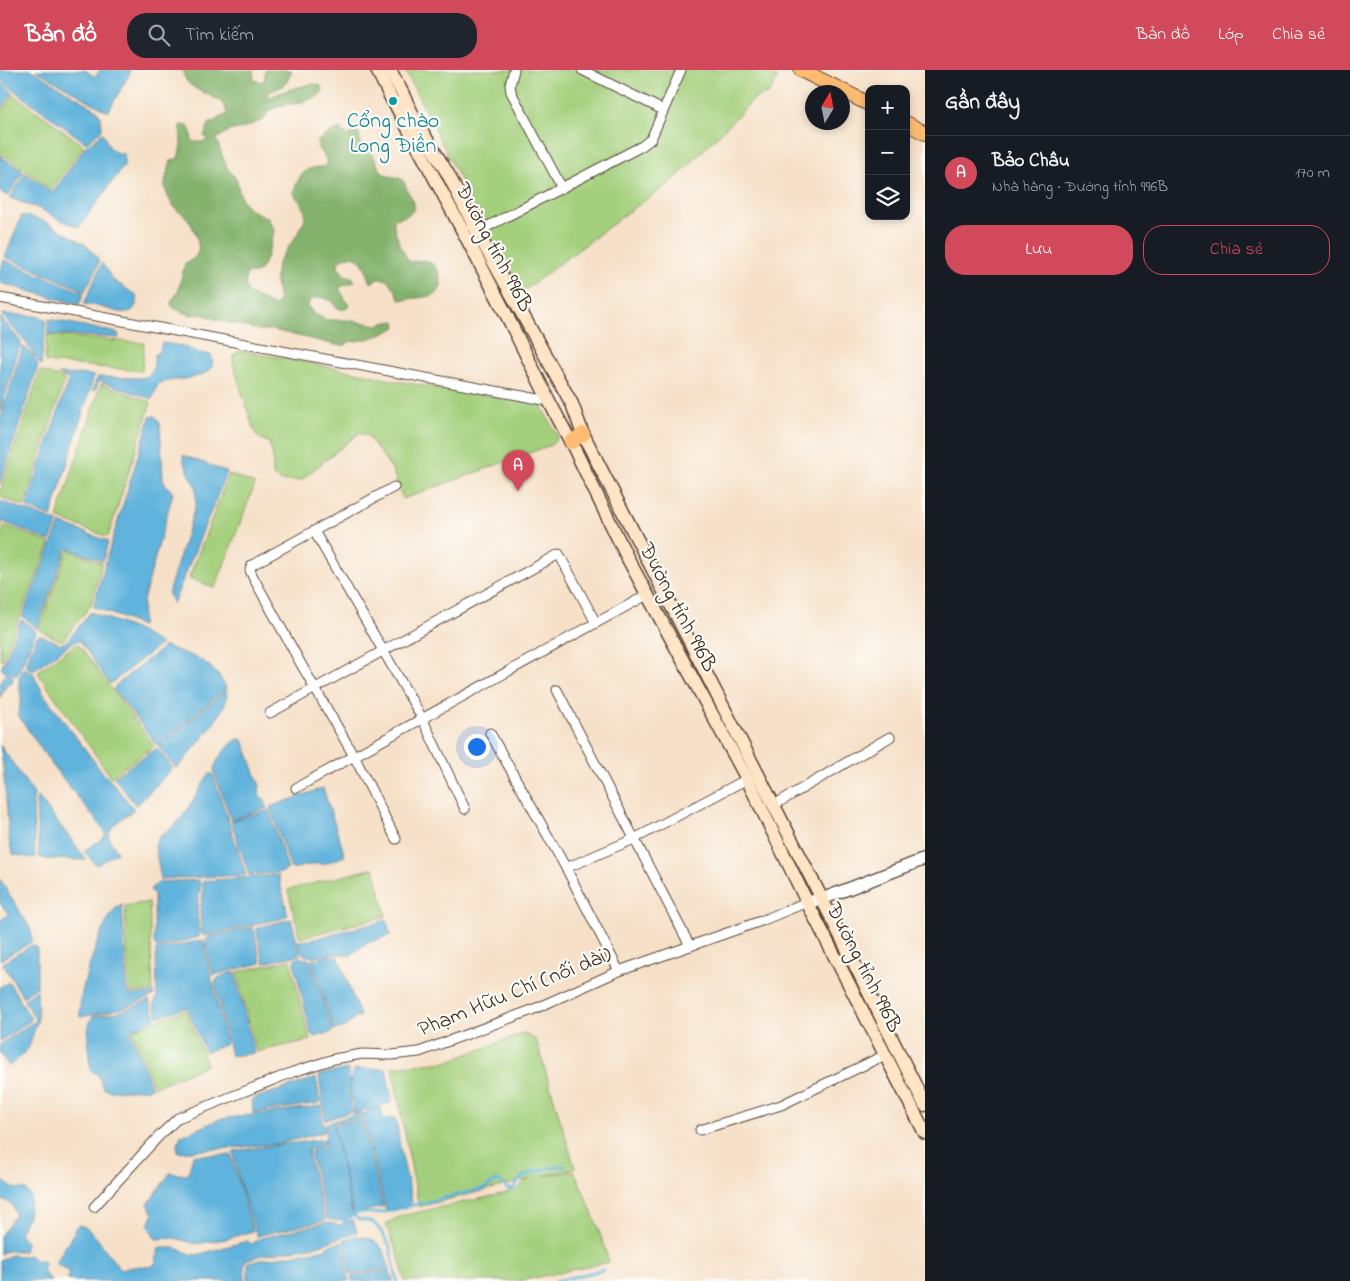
<!DOCTYPE html>
<html lang="vi">
<meta charset="utf-8">
<style>
body{margin:0;font-family:"Indie Flower",sans-serif;background:#20242c;color:#f1f3f6}
.controls{position:absolute;right:15px;top:15px;display:grid;overflow:hidden;border-radius:10px;box-shadow:0 2px 8px #0003}
.controls button{width:45px;height:45px;display:grid;place-items:center;padding:0;border:0;border-bottom:1px solid #363941;background:#171b24;color:#f1f3f6;font:25px sans-serif}
.compass{position:absolute;left:805px;top:15px;width:45px;height:45px;border-radius:50%;background:#171b24;box-shadow:0 2px 8px #0003;rotate:10deg}
.you{position:absolute;left:476px;top:676px;width:18px;height:18px;margin:-12px;border:4px solid #fff;border-radius:50%;background:#1a73e8;box-shadow:0 0 0 8px #1a73e833}
.badge{display:grid;place-items:center;width:32px;height:32px;border-radius:50%;background:#d1495b;color:#fff;font-size:16px;font-weight:700}
.pin{position:absolute;translate:-50% -41px;filter:drop-shadow(0 1px 2px #0008)}
.pin::after{content:'';position:absolute;top:26px;width:18px;height:15px;background:inherit;clip-path:polygon(0 0,100% 0,50% 100%)}
.list{margin:0;padding:0;list-style:none}
h2{display:flex;justify-content:space-between;align-items:center;height:65px;margin:0;padding:0 20px;font-size:21px}
h2 small{font-size:16px;font-weight:400;color:#9ea1a6}
.list li{display:grid;grid-template-columns:32px 1fr auto;gap:15px;align-items:center;box-sizing:border-box;height:75px;padding:0 20px;border-top:1px solid #363941}
.list b{display:block;font-size:19px;white-space:nowrap}
.list p{margin:0;font-size:16px;white-space:nowrap;color:#9ea1a6}
.list em{font-size:16px;font-style:normal;color:#9ea1a6}
.actions{display:flex;gap:10px;padding:15px 20px}
.actions a{flex:1;padding:11px 0;border:1px solid #d1495b;border-radius:20px;text-align:center;font-size:18px;color:#d1495b}
.actions .main{background:#d1495b;color:#fff}
.icon{flex:none;width:28px;height:28px;fill:none;stroke:currentColor;stroke-width:2;stroke-linecap:round;stroke-linejoin:round}
.map{position:relative;flex:none;width:925px;height:1211px;overflow:hidden}
header{display:flex;align-items:center;gap:30px;box-sizing:border-box;height:70px;padding:0 25px;background:#d1495b;color:#fff}
header strong{font-size:24px}
nav{display:flex;gap:28px;margin-inline-start:auto;font-size:18px}
.search{width:350px;height:45px;background:#20242c;display:flex;align-items:center;gap:12px;box-sizing:border-box;padding:0 18px;border-radius:20px;color:#9ea1a6;font-size:19px}
main{display:flex}
aside{flex:1;background:#171b24}
.map>svg:first-child{display:block}
</style>
<header>
<strong>Bản đồ</strong>
<div class="search"><svg class="icon" aria-label="search" viewBox="0 0 24 24"><circle cx="10" cy="10" r="6"/><path d="M15 15l6 6"/></svg>Tìm kiếm</div>
<nav><a>Bản đồ</a><a>Lớp</a><a>Chia sẻ</a></nav>
</header>
<main>
<div class="map">
<svg width="925" height="1211" viewBox="0 0 925 1211">
<rect width="100%" height="100%" fill="#fdfcf7"/>
<filter id="ink" filterUnits="userSpaceOnUse"><feTurbulence type="fractalNoise" baseFrequency=".02" numOctaves="2"/><feDisplacementMap in="SourceGraphic" scale="10" xChannelSelector="R" yChannelSelector="G"/><feConvolveMatrix kernelMatrix="1 2 1 2 8 2 1 2 1" color-interpolation-filters="sRGB"/></filter>
<filter id="wash" filterUnits="userSpaceOnUse"><feTurbulence type="fractalNoise" baseFrequency=".0096" numOctaves="4" result="noise"/><feDisplacementMap in="SourceGraphic" scale="20" xChannelSelector="R" yChannelSelector="G"/><feGaussianBlur stdDeviation="1.12" result="paint"/><feColorMatrix in="noise" values="0 0 0 0 0 0 0 0 0 0 0 0 0 0 0 0 0 1.4 0 .05"/><feComposite in="paint" operator="in"/></filter>
<g filter="url(#wash)">
<rect width="100%" height="100%" fill="#f6e0c8"/>
<g fill="#a4d07d" stroke="#707d4e">
<polygon points="405,0 762,0 778,8 769,23 755,28 672,112 634,138 518,225"/>
<polygon points="14,25 84,76 51,120 0,82 0,44"/>
<polygon points="47,265 144,273 142,301 45,292"/>
<polygon points="241,281 283,288 370,305 385,309 454,321 539,332 557,365 556,370 551,375 403,429 392,399 368,366 359,363 301,410 282,411 273,406 273,386 269,373 258,367 253,358 233,293 234,284"/>
<polygon points="40,301 65,309 24,436 0,427 0,421"/>
<polygon points="101,314 151,332 108,467 57,448"/>
<polygon points="229,404 255,414 215,518 189,508"/>
<polygon points="5,455 50,473 2,590 0,589 0,468"/>
<polygon points="69,480 102,493 91,535 62,571 39,560 39,559 67,481"/>
<polygon points="77,574 79,575 154,676 111,707 38,603 39,600"/>
<polygon points="374,798 386,846 300,868 288,820"/>
<polygon points="149,832 153,921 129,923 125,836"/>
<polygon points="290,890 310,970 256,982 237,902"/>
<polygon points="186,940 207,995 154,1017 132,960"/>
<path d="M524 963 536 970 575 1098 543 1106 574 1101C588 1131 600 1161 609 1192L520 1211H405L399 1187 386 1154 401 1146 506 1123 518 1119 524 1112 530 1109 419 1137 392 997 446 992Z"/>
</g>
<path fill="#83b26c" stroke="#5f6e45" d="M183 0H253L254 10 261 12 265 8V0H292C286 16 284 16 269 22L267 28C278 24 309 11 320 15L323 21 318 26 299 33 278 36 268 42 263 50 243 58 229 61 216 69 227 98 237 110 239 122 243 131 249 139 268 148 274 159C273 168 265 197 259 201 255 204 251 203 247 203 244 209 245 217 248 223L274 236 279 231C277 219 274 208 277 196 281 182 312 154 304 138 302 133 296 128 293 123 300 105 303 96 325 97L327 95C326 88 324 83 318 79V71L331 61 339 59 350 67 352 58C364 63 357 69 363 77 366 81 372 82 374 87 377 92 378 97 381 101 388 110 396 104 402 110 405 112 406 117 407 120 410 125 413 129 414 134 416 144 402 148 394 149 392 161 403 181 409 192L425 190 434 195 439 202 441 216 438 222 432 226 400 230C394 218 387 200 371 213 365 197 359 176 338 192V196L344 205 352 207 355 211C351 215 344 214 339 218L349 236 346 239H339C328 229 326 225 310 229L308 236 313 243 327 250H348L378 255 387 252 395 251 396 257C381 266 366 270 348 272L346 275H336L273 260H259L218 250 205 245 198 244 191 245 175 239 171 235V232L178 222 185 193C189 191 195 189 197 184 202 176 193 155 187 148 185 145 181 143 178 141 172 135 166 125 165 117 164 109 169 99 171 91L178 88C183 72 180 70 180 55L188 56 191 62 192 72H203L208 70 204 66 209 54 227 44C225 21 184 26 183 0Z"/>
<g fill="#61b3dc" stroke="#4e6e7d">
<polygon points="0,0 32,0 97,40 101,47 102,60 86,73 0,10"/>
<polygon points="36,0 85,0 95,7 100,0 130,0 131,1 108,42"/>
<polygon points="3,14 13,23 0,41 0,18"/>
<path d="M103 63C108 74 109 83 124 84V96L79 157 60 150 40 139 10 128 25 103 51 122H53L86 76Z"/>
<polygon points="0,85 23,102 8,126 0,122"/>
<polygon points="22,145 44,151 83,173 91,180 97,187 99,193 85,221 5,187"/>
<polygon points="4,190 84,223 80,233 77,234 0,213 0,202"/>
<path d="M102 193 113 210 136 225C139 231 136 236 132 241 119 245 108 238 96 236 92 235 88 234 84 234Z"/>
<polygon points="1,244 36,246 46,249 41,295 27,274"/>
<polygon points="0,247 21,272 0,342"/>
<polygon points="49,249 118,263 119,268 47,264"/>
<path d="M162 273 182 276 196 282 211 285C222 310 175 309 162 312L158 314 152 329 99 311 95 321 92 320 98 307 141 308 149 306 153 300 155 284 159 282Z"/>
<polygon points="23,276 33,285 38,296 0,414 0,350"/>
<path d="M58 304C70 305 82 303 94 306L51 447 26 437 69 309Z"/>
<polygon points="155,346 160,353 163,409 166,415 173,423 143,531 142,556 94,537 94,534 109,480 150,347"/>
<polygon points="183,385 227,402 173,534 169,526 169,520 196,434 196,418 184,392"/>
<polygon points="0,431 58,452 50,471 4,452 2,452 0,458"/>
<polygon points="60,453 107,471 108,472 103,491 67,478 66,479 37,559 29,551 22,547"/>
<polygon points="91,542 135,559 161,574 110,614 80,571 76,571 72,573 33,600 25,596 37,566 43,566 61,574 66,572"/>
<polygon points="21,550 25,552 36,562 17,605 15,606 1,599"/>
<path d="M165 576C193 587 212 589 226 618L158 676 114 620 115 616Z"/>
<path d="M23 598 34 604 36 610 45 626 103 703 110 710 133 738V740C126 746 106 757 109 768 110 773 116 777 117 782L99 794 96 795 84 781 105 767V761L52 695 18 645 21 631 19 608Z"/>
<polygon points="6,603 12,607 13,611 6,616 0,628 0,614"/>
<path d="M226 620C227 624 227 627 226 631 218 653 192 680 177 699L159 677Z"/>
<path d="M239 669 243 670 260 716 259 723 261 727 265 730 267 738 231 750 214 701C214 691 230 672 239 669Z"/>
<path d="M0 675 34 724 33 732 35 788 14 785C7 773 9 757 7 743 5 720 4 698 0 675Z"/>
<polygon points="157,678 173,698 136,736 114,707"/>
<path d="M209 704H213L246 805 161 809 155 776C157 764 169 762 176 754 188 742 199 719 209 704Z"/>
<polygon points="323,718 345,786 321,795 319,793 291,799 270,737"/>
<polygon points="37,727 39,728 87,790 47,789 39,787 36,731"/>
<polygon points="269,740 288,799 283,802 249,805 231,751"/>
<polygon points="278,805 288,845 283,848 205,866 202,864 200,841 203,823 203,811"/>
<polygon points="0,809 27,853 31,861 32,870 30,873 0,890 0,851 7,846 8,843 0,833"/>
<path d="M199 810C202 818 199 822 198 830 196 842 199 855 199 867L157 878 155 876 154 870V824L150 820 151 818 160 812Z"/>
<path d="M122 834 127 923 131 925 154 923 153 926 121 939 80 947C80 941 80 934 81 928 84 909 105 839 122 834Z"/>
<polygon points="291,849 300,883 299,885 264,893 256,858"/>
<polygon points="387,850 390,865 365,874 351,885 333,884 314,887 306,886 302,883 298,871 310,870"/>
<polygon points="253,857 261,893 213,905 205,872 209,867"/>
<polygon points="203,870 226,972 225,975 205,982 187,937 158,947 154,935 157,927 156,880"/>
<polygon points="31,876 36,876 37,878 37,917 23,927 3,894 4,892"/>
<polygon points="331,886 338,887 339,889 360,946 354,949 345,957 334,960 312,890"/>
<polygon points="299,887 310,890 333,962 314,967 311,964 294,893 295,889"/>
<path d="M235 902 254 983 231 986 215 914C216 905 228 904 235 902Z"/>
<polygon points="9,912 31,949 30,951 0,971 0,917"/>
<polygon points="37,920 38,949 29,977 24,983 9,996 0,983 0,974 35,951 35,949 24,930"/>
<path d="M149 930 156 949 130 960 152 1018 147 1019 111 1021 104 1019 98 1005 91 1000 90 997C89 981 84 960 93 946L120 942Z"/>
<polygon points="348,999 351,1042 325,1050 319,1005"/>
<path d="M355 999H386L392 1030 391 1033 353 1043C354 1030 345 1010 355 999Z"/>
<polygon points="316,1008 320,1033 253,1043 252,1029"/>
<polygon points="321,1036 324,1062 279,1074 178,1082 177,1074 181,1066 220,1049"/>
<path d="M375 1038H381L383 1047 385 1049 395 1048 397 1055 400 1077 412 1131C408 1139 395 1139 386 1140L385 1138 364 1050V1043Z"/>
<polygon points="361,1042 363,1044 363,1048 335,1054 333,1055 334,1058 334,1056 362,1050 383,1137 353,1143 334,1058 352,1143 351,1147 339,1151 327,1149 310,1083 313,1079 325,1077 326,1075 325,1054"/>
<polygon points="325,1069 325,1074 309,1079 308,1084 325,1150 257,1166 241,1116 233,1082 234,1081"/>
<polygon points="193,1085 231,1085 253,1161 226,1169 196,1174 175,1168 156,1169 148,1156 153,1144 148,1134 170,1103 188,1105"/>
<path d="M0 1108C7 1114 14 1121 23 1119L27 1121V1123L31 1126 28 1146 19 1163 26 1172 24 1181H6L0 1184V1165L3 1162 15 1145C14 1136 10 1130 0 1130Z"/>
<path d="M353 1150 357 1162 352 1164 317 1176 263 1185 249 1189 246 1190 244 1195 245 1211H73L68 1209 69 1201 55 1193 74 1163 75 1158 78 1155C94 1156 109 1189 121 1199L140 1196 150 1197 155 1194 159 1178H176L190 1184 196 1185 247 1171 251 1174 254 1173 258 1169 327 1152 340 1155Z"/>
<path d="M357 1166C379 1169 384 1177 389 1199L350 1204 344 1171 345 1169Z"/>
<polygon points="342,1172 349,1211 248,1211 248,1192 327,1179 327,1176"/>
<polygon points="11,1185 24,1186 29,1185 36,1190 44,1192 45,1196 43,1201 51,1211 0,1211 0,1190"/>
<polygon points="389,1201 392,1206 393,1211 352,1211 352,1206"/>
</g>
<g fill="none" stroke-linecap="round" stroke-linejoin="round">
<g stroke="#61b3dc" stroke-width="3">
<polyline points="353,1145 358,1149 373,1152 380,1160 390,1176 397,1211"/>
<path d="M342 1154C347 1150 351 1146 356 1143 361 1141 374 1144 380 1143L486 1118C490 1115 497 1107 502 1113 504 1114 505 1117 507 1119 516 1121 515 1113 521 1108 528 1102 555 1096 565 1096"/>
<polyline points="556,1211 603,1200"/>
</g>
</g>
</g>
<g filter="url(#ink)">
<g fill="none" stroke-linecap="round" stroke-linejoin="round">
<g stroke="#574538" stroke-width="11">
<g id="minor">
<polyline points="514,0 510,15 511,22 562,118"/>
<polyline points="582,0 663,40"/>
<polyline points="477,162 642,76 651,69 681,0"/>
<polyline points="0,228 549,331"/>
<polyline points="394,417 252,495 250,500 253,507 301,594 354,686 396,769"/>
<polyline points="314,461 422,648 465,739"/>
<polyline points="557,620 690,876"/>
<polyline points="270,643 559,484 596,553"/>
<polyline points="490,663 566,798 619,901"/>
<polyline points="296,718 647,525"/>
<polyline points="774,735 890,667"/>
<polyline points="566,798 634,769 747,709"/>
<polyline points="700,1060 781,1035 885,985"/>
<polyline points="94,1137 158,1067 178,1048 293,1002 334,989 362,984 391,985 419,982 532,940 619,901 761,851 807,832"/>
</g>
</g>
<g stroke="#574538" stroke-width="14">
<polyline id="tertiary" points="807,832 822,829 925,789"/>
</g>
<g stroke="#574538" stroke-width="15">
<g id="secondary">
<polyline points="377,0 392,30"/>
<polyline points="390,0 403,24"/>
<polyline points="404,27 418,55 448,104 477,162 572,334 583,364 822,829 925,1035"/>
<polyline points="394,32 467,169 506,244 549,331 574,378 627,487 747,709 807,832 925,1063"/>
</g>
</g>
<g stroke="#574538" stroke-width="16">
<polyline id="primary" points="571,372 583,364"/>
</g>
<g stroke="#574538" stroke-width="16">
<g id="trunk">
<polyline points="801,0 869,34"/>
<polyline points="906,53 925,63"/>
</g>
</g>
<use href="#minor" stroke="#fff" stroke-width="9"/>
<use href="#tertiary" stroke="#fff" stroke-width="11"/>
<use href="#secondary" stroke="#ffe4c6" stroke-width="12"/>
<use href="#primary" stroke="#ffbb71" stroke-width="14"/>
<use href="#trunk" stroke="#ffbb71" stroke-width="14"/>
</g>
</g>
<circle fill="#0f9aa8" stroke="#fdfcf7" stroke-width="2" cx="393" cy="31" r="5"/>
<g text-anchor="middle" dominant-baseline="central" stroke-width="4.5" stroke-linejoin="round" paint-order="stroke">
<g font-size="22" fill="#0d838f" stroke="#fdfcf7">
<text x="393" y="52">Cổng chào<tspan x="393" dy="25">Long Điền</tspan></text>
</g>
<g font-size="22" fill="#3b2a1e" stroke="#fdfcf7">
<text transform="translate(493 178) rotate(62)">Đường tỉnh 996B</text>
<text transform="translate(677 538) rotate(62)">Đường tỉnh 996B</text>
<text transform="translate(863 898) rotate(63)">Đường tỉnh 996B</text>
<text transform="translate(515 923) rotate(-22)">Phạm Hữu Chí (nối dài)</text>
</g>
</g>
</svg>
<div class="controls">
<button>+</button>
<button>−</button>
<button><svg class="icon" aria-label="layers" viewBox="0 0 24 24"><path d="M12 4l9 5-9 5-9-5zM3 14l9 5 9-5"/></svg></button>
</div>
<svg class="compass" viewBox="-18 -18 36 36"><path d="M0-13l5 13h-10z" fill="#e53935"/><path d="M0 13l5-13h-10z" fill="#9ea1a6"/></svg>
<div class="you"></div>
<div class="pin badge" style="left:518px;top:421px">A</div>
</div>
<aside>
<h2>Gần đây<small></small></h2>
<ul class="list">
<li><span class="badge">A</span><div><b>Bảo Châu</b><p>Nhà hàng · Đường tỉnh 996B</p></div><em>170 m</em></li>
</ul>
<div class="actions"><a class="main">Lưu</a><a>Chia sẻ</a></div>
</aside>
</main>
